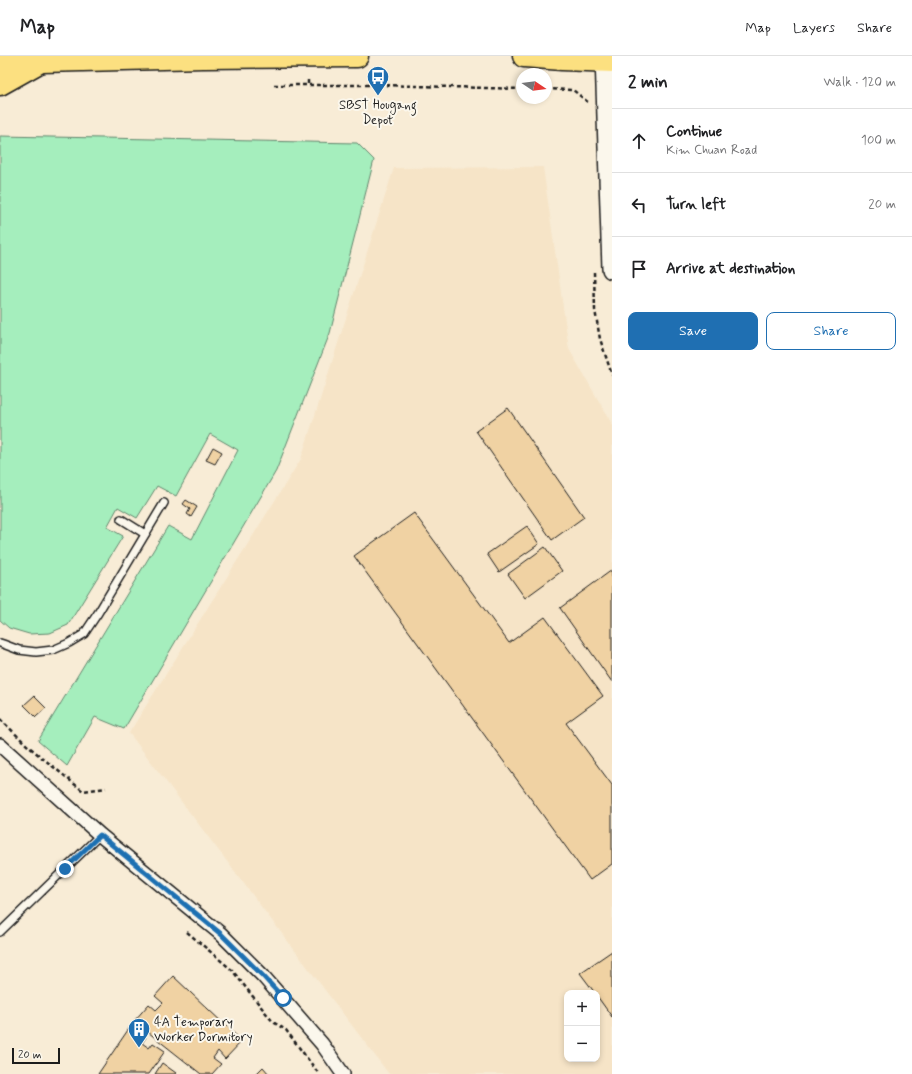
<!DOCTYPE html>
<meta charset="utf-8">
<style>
body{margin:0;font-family:Mynerve,sans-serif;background:#f2f2f2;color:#202124}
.controls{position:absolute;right:12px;bottom:12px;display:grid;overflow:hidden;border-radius:8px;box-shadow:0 2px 6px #0003}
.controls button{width:36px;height:36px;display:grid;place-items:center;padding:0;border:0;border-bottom:1px solid #e0e0e0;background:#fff;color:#202124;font:20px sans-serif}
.compass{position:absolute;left:516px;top:12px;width:36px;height:36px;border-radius:50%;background:#fff;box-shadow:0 2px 6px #0003;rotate:103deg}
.scale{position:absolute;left:12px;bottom:10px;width:48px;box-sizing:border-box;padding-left:4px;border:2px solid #1c1c1c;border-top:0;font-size:11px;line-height:14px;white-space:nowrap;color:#1c1c1c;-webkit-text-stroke:3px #fbf7ec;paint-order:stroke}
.stop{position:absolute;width:12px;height:12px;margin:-9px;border:3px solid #1f6fb2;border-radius:50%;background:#fff}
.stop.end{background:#1f6fb2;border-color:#fff;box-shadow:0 1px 4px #0008}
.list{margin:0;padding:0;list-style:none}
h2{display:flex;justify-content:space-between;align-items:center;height:52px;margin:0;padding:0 16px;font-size:17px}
h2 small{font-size:13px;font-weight:400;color:#757577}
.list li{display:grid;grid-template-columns:26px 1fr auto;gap:12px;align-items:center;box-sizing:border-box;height:64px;padding:0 16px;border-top:1px solid #e0e0e0}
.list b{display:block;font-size:15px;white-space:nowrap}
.list p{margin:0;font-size:13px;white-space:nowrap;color:#757577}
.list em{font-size:13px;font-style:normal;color:#757577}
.actions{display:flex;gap:8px;padding:12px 16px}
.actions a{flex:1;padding:9px 0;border:1px solid #1f6fb2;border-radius:8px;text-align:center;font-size:14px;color:#1f6fb2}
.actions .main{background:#1f6fb2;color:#fff}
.icon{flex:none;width:22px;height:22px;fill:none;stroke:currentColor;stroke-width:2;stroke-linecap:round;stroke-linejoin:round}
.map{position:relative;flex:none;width:612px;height:1018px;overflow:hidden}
header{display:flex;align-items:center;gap:24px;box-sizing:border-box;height:56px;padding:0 20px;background:#fff;border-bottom:1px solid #e0e0e0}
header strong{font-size:19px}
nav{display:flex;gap:22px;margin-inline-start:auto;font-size:14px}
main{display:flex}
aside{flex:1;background:#fff}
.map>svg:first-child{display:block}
</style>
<header>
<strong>Map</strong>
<nav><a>Map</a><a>Layers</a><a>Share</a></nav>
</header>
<main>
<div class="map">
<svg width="612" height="1018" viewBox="0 0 612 1018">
<rect width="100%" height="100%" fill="#f8ecd6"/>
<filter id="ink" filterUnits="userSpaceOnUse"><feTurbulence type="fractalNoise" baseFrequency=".025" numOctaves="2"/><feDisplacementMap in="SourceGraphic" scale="8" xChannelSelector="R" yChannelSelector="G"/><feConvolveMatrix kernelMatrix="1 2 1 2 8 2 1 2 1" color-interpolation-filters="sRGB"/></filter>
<g filter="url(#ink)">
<path fill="#f6e4c7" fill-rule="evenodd" d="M543 111 569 293 612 368V1018H389L129 677 301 403 394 112ZM567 937H597V1003H567Z"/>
<polygon fill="#a5eebd" stroke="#60856c" points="0,80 357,87 374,104 330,277 276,415 124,673 95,661 67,710 38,685 168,470 192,483 238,394 210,378 176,440 157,430 137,462 118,451 107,471 123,480 68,569 50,577 29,578 9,572 0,564"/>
<g fill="#f0d2a3" stroke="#1c1c1c">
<polygon points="508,352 584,461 552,484 476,375"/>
<polygon points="213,391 222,396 215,408 206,404"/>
<polygon points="186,444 197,451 191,461 187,458 190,453 183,448"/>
<polygon points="414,457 509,587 545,561 603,640 566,667 612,729 612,808 590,824 354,500"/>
<polygon points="527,470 539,488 499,516 487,498"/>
<polygon points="545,491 562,515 525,542 508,518"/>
<polygon points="612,514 612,626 560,552"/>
<polygon points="34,640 46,652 36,661 24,649"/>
<polygon points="612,895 612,961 597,940 597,937 595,937 580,917"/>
<polygon points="173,920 242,985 225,1003 218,995 213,1002 221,1008 212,1018 201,1018 134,965 149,948 156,954 163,947 155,940"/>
<polygon points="130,971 146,981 142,987 149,992 153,987 165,995 149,1018 98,1018"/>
<polygon points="162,1007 176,1017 176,1018 155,1018"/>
<polygon points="263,1011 269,1018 256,1018"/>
</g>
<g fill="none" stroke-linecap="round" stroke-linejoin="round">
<g stroke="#1c1c1c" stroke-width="10">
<g id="service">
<polyline points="121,463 145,478"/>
<polyline points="0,587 3,588 19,594 36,596 53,594 69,587 84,578 98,557 164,447"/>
<polyline points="0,876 100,779"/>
</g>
</g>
<g stroke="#1c1c1c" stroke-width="16">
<polyline id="minor" points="0,689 100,779 221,878 263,920 322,988 343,1018"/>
</g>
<g stroke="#1c1c1c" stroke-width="22">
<polyline id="secondary" points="605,0 612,213"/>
</g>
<g stroke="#1c1c1c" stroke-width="25">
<g id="trunk">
<polyline points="524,0 562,3 612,5"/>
<polyline points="0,5 42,5 203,1 357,0"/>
<polyline points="0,28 41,5"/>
</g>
</g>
<g stroke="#1c1c1c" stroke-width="2.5" stroke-dasharray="4 3" stroke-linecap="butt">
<polyline points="308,28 308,24"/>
<polyline points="274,29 380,29 522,33"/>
<polyline points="546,33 573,34 589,47"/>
<polyline points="594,216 595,254 600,283 612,319"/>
<polyline points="0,663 29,691 83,735 106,732"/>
<polyline points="187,876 232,914 273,966 286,974 319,1018"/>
</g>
<use href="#service" stroke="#fbf7ec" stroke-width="7"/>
<use href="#minor" stroke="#fbf7ec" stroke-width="13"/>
<use href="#secondary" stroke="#fbf7ec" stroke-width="19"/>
<use href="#trunk" stroke="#fce080" stroke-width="22"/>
</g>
</g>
<g fill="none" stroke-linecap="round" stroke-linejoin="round" filter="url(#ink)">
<polyline stroke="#1f6fb2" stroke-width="5" points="65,813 100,779 221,878 263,920 283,942"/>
</g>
<defs>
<g id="bus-pin" transform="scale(1.15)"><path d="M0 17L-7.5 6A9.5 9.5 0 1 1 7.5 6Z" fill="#1f6fb2" stroke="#fbf7ec"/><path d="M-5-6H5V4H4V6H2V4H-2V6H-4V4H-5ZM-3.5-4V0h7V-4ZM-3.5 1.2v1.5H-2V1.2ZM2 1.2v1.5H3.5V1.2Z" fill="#fff"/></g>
<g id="building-pin" transform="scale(1.15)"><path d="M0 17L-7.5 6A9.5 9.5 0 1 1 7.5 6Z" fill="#1f6fb2" stroke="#fbf7ec"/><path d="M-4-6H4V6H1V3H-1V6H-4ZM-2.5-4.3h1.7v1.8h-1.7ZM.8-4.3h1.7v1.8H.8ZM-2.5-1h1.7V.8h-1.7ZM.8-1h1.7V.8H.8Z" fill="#fff"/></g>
</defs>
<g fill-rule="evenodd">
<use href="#bus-pin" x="378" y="21"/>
<use href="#building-pin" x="139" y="973"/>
</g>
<g text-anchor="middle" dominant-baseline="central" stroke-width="4" stroke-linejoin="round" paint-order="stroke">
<g font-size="13" fill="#1c1c1c" stroke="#fbf7ec">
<text x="378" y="49">SBST Hougang<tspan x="378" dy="15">Depot</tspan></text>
<text x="154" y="966" text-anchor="start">4A Temporary<tspan x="154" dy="15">Worker Dormitory</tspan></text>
</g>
</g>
</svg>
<div class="controls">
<button>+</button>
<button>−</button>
</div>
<svg class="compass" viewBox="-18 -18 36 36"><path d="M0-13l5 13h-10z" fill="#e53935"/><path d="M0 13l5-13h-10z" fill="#757577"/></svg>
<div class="scale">20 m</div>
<div class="stop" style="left:283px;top:942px"></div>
<div class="stop end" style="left:65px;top:813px"></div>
</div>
<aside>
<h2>2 min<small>Walk · 120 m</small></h2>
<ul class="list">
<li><svg class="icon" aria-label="ahead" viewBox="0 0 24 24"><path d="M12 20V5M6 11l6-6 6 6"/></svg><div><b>Continue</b><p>Kim Chuan Road</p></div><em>100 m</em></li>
<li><svg class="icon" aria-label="left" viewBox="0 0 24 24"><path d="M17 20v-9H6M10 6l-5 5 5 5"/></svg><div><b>Turn left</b></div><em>20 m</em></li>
<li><svg class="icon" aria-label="arrive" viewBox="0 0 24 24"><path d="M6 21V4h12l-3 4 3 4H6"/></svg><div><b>Arrive at destination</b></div></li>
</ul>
<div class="actions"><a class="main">Save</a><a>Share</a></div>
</aside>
</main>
